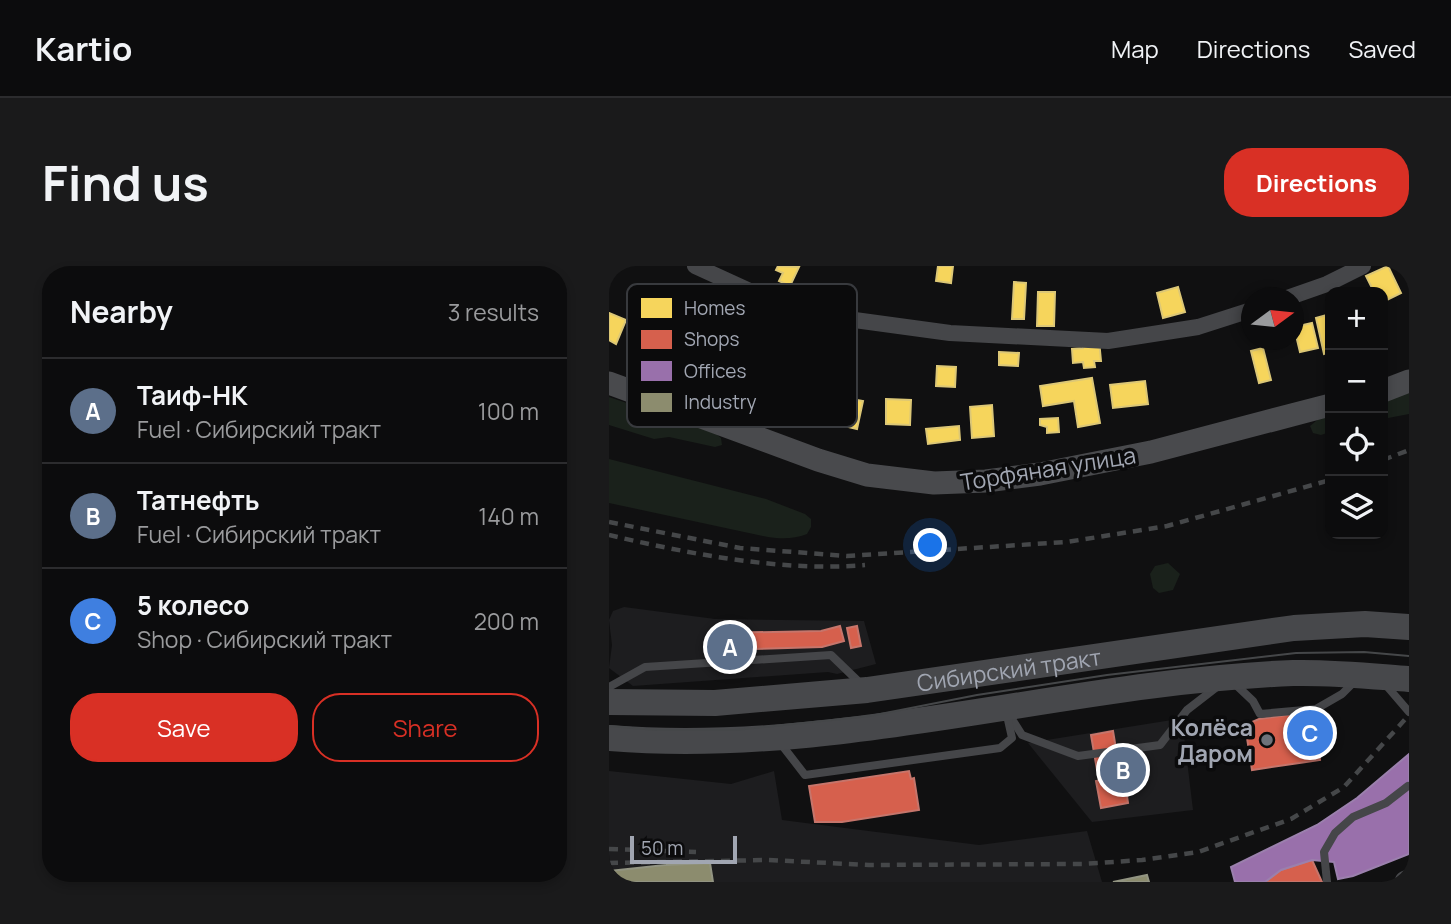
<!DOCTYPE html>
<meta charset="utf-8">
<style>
body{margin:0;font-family:Manrope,sans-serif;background:#1a1a1b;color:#f1f3f6}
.controls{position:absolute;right:21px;top:21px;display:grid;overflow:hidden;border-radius:14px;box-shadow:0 4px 10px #0003}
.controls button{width:63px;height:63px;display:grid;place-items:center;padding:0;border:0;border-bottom:2px solid #2c2c2e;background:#0c0c0d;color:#f1f3f6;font:35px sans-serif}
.compass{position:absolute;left:632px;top:21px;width:63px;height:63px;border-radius:50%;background:#0c0c0d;box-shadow:0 4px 10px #0003;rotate:75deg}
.scale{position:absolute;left:21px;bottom:18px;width:107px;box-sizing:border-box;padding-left:7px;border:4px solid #a1a6b2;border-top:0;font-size:19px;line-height:24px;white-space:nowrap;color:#a1a6b2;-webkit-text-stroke:5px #0b0b0c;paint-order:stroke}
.you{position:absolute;left:322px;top:280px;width:24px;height:24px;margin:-18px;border:5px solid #fff;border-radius:50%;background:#1a73e8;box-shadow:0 0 0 10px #1a73e833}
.badge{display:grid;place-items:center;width:46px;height:46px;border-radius:50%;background:#d93025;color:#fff;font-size:23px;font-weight:700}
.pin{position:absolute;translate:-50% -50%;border:4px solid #fff;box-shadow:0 2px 7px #0006}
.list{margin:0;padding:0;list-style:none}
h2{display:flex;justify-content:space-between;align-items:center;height:91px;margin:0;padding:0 28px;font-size:30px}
h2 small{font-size:23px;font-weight:400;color:#9a9b9d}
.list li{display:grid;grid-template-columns:46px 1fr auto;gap:21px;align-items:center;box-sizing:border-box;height:105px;padding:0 28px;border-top:2px solid #2c2c2e}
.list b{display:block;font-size:26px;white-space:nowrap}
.list p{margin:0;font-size:23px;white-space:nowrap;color:#9a9b9d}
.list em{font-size:23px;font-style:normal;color:#9a9b9d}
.actions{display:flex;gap:14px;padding:21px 28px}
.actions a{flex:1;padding:16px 0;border:2px solid #d93025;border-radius:28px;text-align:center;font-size:24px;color:#d93025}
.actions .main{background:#d93025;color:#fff}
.icon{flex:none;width:38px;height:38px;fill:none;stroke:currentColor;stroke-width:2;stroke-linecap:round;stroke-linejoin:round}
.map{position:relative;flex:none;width:800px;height:616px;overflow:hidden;border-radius:28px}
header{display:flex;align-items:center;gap:42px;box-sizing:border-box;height:98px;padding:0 35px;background:#0c0c0d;border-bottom:2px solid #2c2c2e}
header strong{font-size:33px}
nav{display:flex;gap:38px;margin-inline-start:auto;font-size:24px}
.intro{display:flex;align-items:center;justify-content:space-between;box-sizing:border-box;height:168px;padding:0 42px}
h1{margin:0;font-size:49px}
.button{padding:18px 32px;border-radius:28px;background:#d93025;color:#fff;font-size:24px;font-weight:700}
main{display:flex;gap:42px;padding:0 42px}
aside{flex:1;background:#0c0c0d;border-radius:28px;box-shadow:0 4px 10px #0003}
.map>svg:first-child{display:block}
</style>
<header>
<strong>Kartio</strong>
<nav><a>Map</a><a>Directions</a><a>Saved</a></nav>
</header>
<div class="intro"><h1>Find us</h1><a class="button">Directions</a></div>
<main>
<aside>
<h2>Nearby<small>3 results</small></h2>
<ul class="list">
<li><span class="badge" style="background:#5c6f8a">A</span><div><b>Таиф-НК</b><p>Fuel · Сибирский тракт</p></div><em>100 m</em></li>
<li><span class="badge" style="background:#5c6f8a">B</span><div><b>Татнефть</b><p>Fuel · Сибирский тракт</p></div><em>140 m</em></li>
<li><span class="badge" style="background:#3f7fe0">C</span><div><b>5 колесо</b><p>Shop · Сибирский тракт</p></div><em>200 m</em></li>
</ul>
<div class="actions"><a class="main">Save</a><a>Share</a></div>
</aside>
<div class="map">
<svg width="800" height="616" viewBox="0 0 800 616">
<rect width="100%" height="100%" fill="#101011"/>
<g fill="#1d1d1f">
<polygon points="15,341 106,353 255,355 267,398 228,408 219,406 24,420 0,402 3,379 0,354 4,345"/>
<polygon points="569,453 575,470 584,544 483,556 419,477"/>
<polygon points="0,505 122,518 165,505 173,554 370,579 478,565 493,616 0,616"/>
</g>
<g fill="#1a211b">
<polygon points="800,127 800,148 774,153 774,134"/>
<polygon points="0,131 106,167 112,172 113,179 106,181 60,171 45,173 0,159"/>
<polygon points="721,148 721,166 712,169 704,167 701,160 713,150"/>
<path d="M0 193 157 233 196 248 202 253V261L198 268C185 273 173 273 159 271L0 237Z"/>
<polygon points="559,297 571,308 564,324 550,327 544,322 541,308 546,300"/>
</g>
<g fill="#f6d55c" stroke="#dcc776" stroke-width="2">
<polygon points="169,0 190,1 181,20 170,15 174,7 167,4"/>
<polygon points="329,0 344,0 342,17 327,15"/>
<polygon points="779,0 792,27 774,36 774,26 765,26 757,10"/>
<polygon points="405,16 417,17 415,53 403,53"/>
<polygon points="569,21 576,46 554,52 548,27"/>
<polygon points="429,26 446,26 445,60 428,60"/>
<polygon points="0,47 17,54 7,78 0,74"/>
<polygon points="721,48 721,86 715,88 707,52"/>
<polygon points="703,57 709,82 691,86 685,61"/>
<polygon points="490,74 492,95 485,95 486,101 475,102 474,96 464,97 463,83 474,82 474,75"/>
<polygon points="654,82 662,114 650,117 642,85"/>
<polygon points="390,86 410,87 409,100 390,99"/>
<polygon points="328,100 347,101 346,121 327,120"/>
<polygon points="483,112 491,157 469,161 465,135 434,140 431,120"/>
<polygon points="536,115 539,138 504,142 501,119"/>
<polygon points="237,132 254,135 248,163 231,159"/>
<polygon points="277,133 302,134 301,159 277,158"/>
<polygon points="383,139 385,170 363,172 361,141"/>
<polygon points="449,152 450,166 438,167 438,161 431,159 431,153"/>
<polygon points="350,160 351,174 319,178 317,163"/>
</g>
<g fill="#d6604d" stroke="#c6756b" stroke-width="2">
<polygon points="231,360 235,375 213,381 107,384 108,367 212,365"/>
<polygon points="248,360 252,380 242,382 238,362"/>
<polygon points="685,448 686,451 705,448 711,494 643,504 636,459 650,453"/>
<polygon points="504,465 510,501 488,504 482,469"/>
<polygon points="300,505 302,513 305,512 310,544 233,556 206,556 200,520"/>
<polygon points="515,510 519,537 492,542 487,515"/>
<polygon points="703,594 713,616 656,616 672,604"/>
</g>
<polygon fill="#9970ab" stroke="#9b80ad" stroke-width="2" points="800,488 800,588 744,610 729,613 725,596 703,594 672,604 656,616 626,616 622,601 708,559 748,532"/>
<g fill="#8c8c6e" stroke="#929482" stroke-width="2">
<polygon points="101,597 104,616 0,616 0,605 56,599"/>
<polygon points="538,609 540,616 504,616"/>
</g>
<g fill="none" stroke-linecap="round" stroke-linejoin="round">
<g stroke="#454649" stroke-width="8">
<polyline points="625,417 644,435 651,448 707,443 733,428 745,416"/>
<polyline points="776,418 800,446"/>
<polyline points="0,421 36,401 222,389 251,417"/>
<polyline points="399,447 413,469 469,490 551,479 578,444 609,420"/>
<polyline points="172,478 196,509 391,482 403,472 399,454"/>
<polyline points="718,616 715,586 726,567 744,551 777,537 799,520"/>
</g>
<g stroke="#454649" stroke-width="16">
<polyline points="86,0 187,46 341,67 499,75 589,61 642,44"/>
<polyline points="678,32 718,18 754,0"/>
</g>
<g stroke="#494a4d" stroke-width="23">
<polyline points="0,117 209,194 258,209 325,217 377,215 431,208 542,186 721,139"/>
<polyline points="774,125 800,115"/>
<polyline points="797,616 800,615"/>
</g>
<g stroke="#47484b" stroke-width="26">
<path id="s1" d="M0 436 106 437 258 424 685 362 756 358 800 361"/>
<path d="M0 472C230 491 455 416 684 407 723 406 761 410 800 413"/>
</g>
<polyline stroke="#454749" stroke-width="2" points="0,460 48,464 126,464 261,450 368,429 498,409 687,387 755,386 800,390"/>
<g stroke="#454749" stroke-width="4.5" stroke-dasharray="9 7" stroke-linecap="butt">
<polyline points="774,194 800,184"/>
<polyline points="0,256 131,282 238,290 458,276 558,260 721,214"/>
<path d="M0 269C81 288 173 306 256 299"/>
<polyline points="0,583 87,586"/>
<polyline points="0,597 159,594 260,599 474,598 533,594 589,586 682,553 735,521 800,449"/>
</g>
</g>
<circle fill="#6e727a" stroke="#0b0b0c" stroke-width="2.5" cx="658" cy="474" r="7"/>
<g text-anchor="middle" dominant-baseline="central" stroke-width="7" stroke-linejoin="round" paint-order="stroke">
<g font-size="23" fill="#a1a6b2" stroke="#0b0b0c">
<text transform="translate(439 202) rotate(-9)">Торфяная улица</text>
<text stroke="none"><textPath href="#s1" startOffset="402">Сибирский тракт</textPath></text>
</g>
<g font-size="23" font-weight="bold" fill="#a1a6b2" stroke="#0b0b0c" text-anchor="end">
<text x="644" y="461">Колёса<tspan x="644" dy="26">Даром</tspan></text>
</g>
</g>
<rect x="18" y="18" width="230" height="143" rx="10" fill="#0b0b0c" stroke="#383a3e" stroke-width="2"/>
<rect x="32" y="32" width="31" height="20" fill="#f6d55c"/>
<rect x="32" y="64" width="31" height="19" fill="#d6604d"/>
<rect x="32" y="95" width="31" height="20" fill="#9970ab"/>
<rect x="32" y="127" width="31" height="19" fill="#8c8c6e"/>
<g font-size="19" fill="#a1a6b2">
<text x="75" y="49">Homes</text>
<text x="75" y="80">Shops</text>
<text x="75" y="112">Offices</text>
<text x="75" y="143">Industry</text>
</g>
</svg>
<div class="controls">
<button>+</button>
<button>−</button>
<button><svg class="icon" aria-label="locate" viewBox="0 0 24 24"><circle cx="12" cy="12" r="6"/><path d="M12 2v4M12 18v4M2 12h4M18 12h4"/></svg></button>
<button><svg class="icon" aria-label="layers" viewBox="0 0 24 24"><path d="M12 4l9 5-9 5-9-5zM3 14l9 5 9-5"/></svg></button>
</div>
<svg class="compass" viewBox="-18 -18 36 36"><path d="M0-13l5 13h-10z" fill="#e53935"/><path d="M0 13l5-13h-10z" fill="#9a9b9d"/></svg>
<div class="scale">50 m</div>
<div class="you"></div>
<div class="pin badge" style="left:121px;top:381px;background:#5c6f8a">A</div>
<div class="pin badge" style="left:514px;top:504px;background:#5c6f8a">B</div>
<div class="pin badge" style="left:701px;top:467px;background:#3f7fe0">C</div>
</div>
</main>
